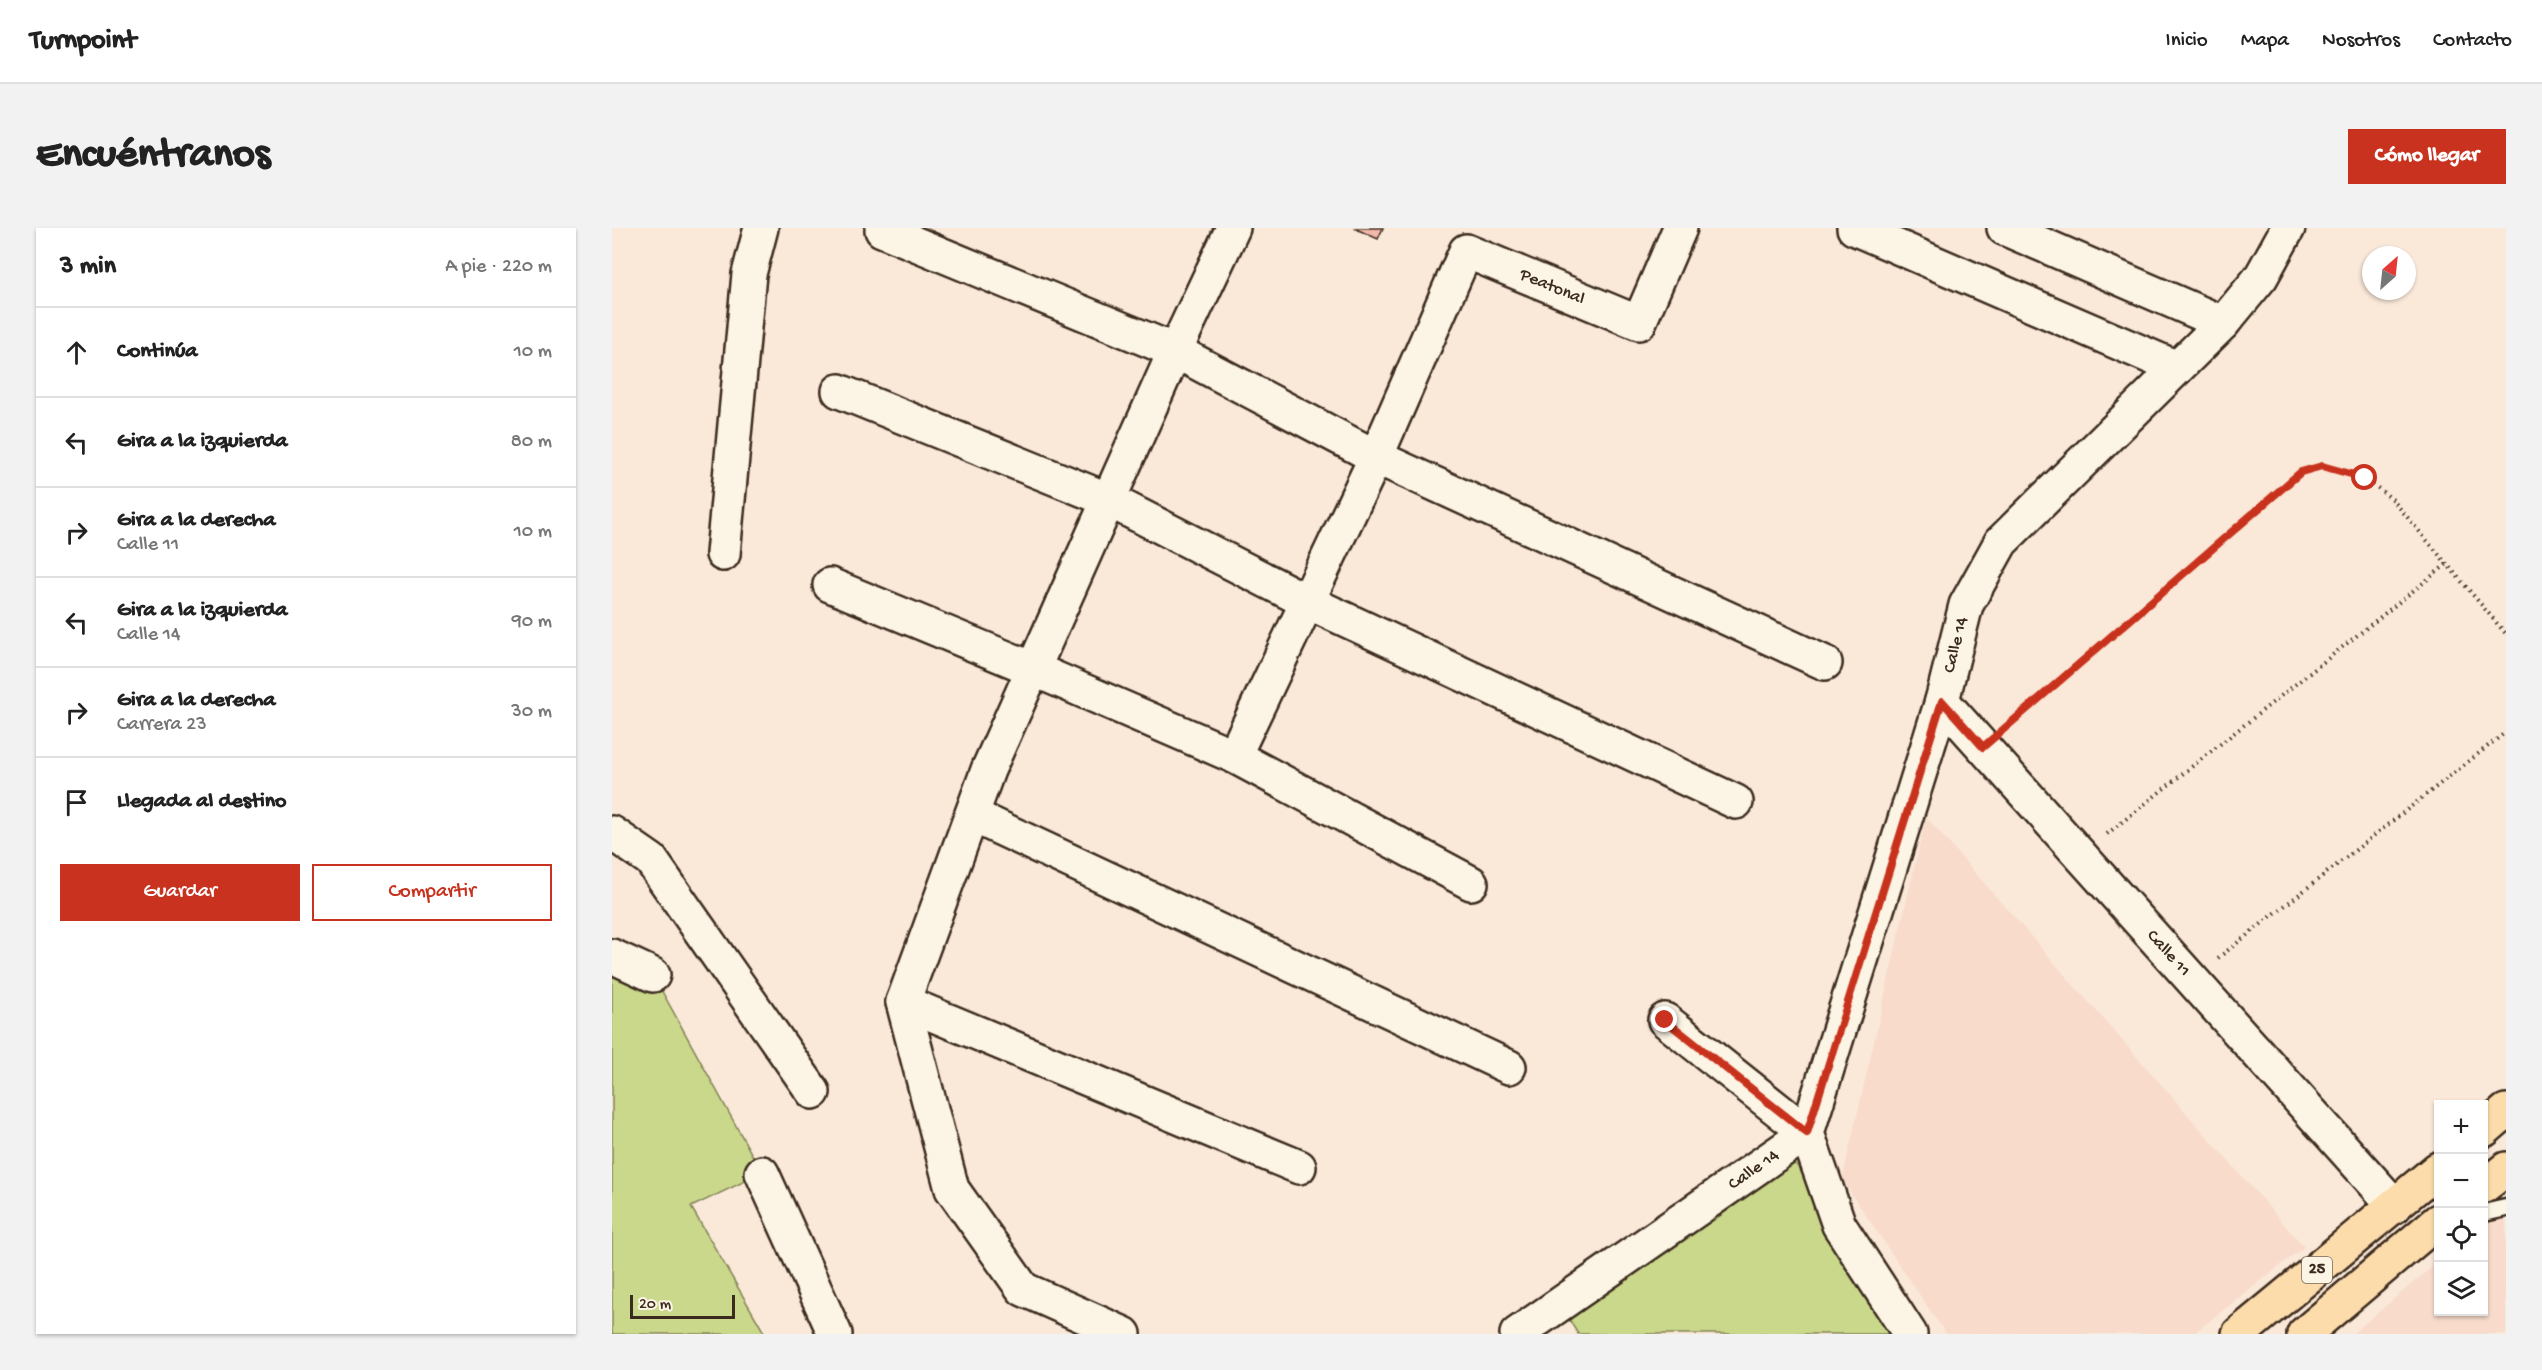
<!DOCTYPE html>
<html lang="es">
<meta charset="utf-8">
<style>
body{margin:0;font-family:"Gochi Hand",sans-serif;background:#f2f2f2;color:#222}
.controls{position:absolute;right:18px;bottom:18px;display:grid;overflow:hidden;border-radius:0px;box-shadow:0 2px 4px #0004}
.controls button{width:54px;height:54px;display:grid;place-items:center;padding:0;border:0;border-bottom:2px solid #e0e0e0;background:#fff;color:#222;font:30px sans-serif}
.compass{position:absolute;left:1750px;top:18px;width:54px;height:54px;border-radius:50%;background:#fff;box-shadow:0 2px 4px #0004;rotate:27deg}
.scale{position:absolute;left:18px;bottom:15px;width:105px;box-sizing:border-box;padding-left:6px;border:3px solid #3b2a1e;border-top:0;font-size:16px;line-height:21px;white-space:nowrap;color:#3b2a1e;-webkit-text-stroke:4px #fcf5e5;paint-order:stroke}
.stop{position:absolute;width:18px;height:18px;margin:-14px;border:4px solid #c8321e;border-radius:50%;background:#fff}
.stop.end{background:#c8321e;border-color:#fff;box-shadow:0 2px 6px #0008}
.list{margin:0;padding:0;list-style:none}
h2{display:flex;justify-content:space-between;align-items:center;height:78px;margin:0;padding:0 24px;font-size:26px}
h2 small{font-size:20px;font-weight:400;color:#767676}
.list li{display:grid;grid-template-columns:39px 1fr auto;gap:18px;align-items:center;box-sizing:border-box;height:90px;padding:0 24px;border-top:2px solid #e0e0e0}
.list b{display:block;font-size:22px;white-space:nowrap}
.list p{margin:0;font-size:20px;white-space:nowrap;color:#767676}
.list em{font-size:20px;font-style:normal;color:#767676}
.actions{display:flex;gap:12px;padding:18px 24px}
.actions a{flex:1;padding:14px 0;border:2px solid #c8321e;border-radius:0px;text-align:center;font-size:21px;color:#c8321e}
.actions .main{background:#c8321e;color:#fff}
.icon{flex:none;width:33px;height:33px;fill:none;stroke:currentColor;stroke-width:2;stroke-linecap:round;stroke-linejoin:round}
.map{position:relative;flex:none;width:1894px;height:1106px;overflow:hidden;border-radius:0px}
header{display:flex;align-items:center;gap:36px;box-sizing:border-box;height:84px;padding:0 30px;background:#fff;border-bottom:2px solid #e0e0e0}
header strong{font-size:28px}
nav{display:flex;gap:33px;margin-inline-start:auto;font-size:21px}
.intro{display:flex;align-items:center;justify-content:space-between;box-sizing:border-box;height:144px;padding:0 36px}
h1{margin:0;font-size:42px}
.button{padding:15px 27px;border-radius:0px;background:#c8321e;color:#fff;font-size:21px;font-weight:700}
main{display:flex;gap:36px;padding:0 36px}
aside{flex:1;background:#fff;border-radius:0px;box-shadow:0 2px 4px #0004}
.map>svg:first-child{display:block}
</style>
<header>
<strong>Turnpoint</strong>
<nav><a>Inicio</a><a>Mapa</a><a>Nosotros</a><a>Contacto</a></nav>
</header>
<div class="intro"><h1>Encuéntranos</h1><a class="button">Cómo llegar</a></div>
<main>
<aside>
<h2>3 min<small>A pie · 220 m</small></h2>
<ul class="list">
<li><svg class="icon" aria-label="ahead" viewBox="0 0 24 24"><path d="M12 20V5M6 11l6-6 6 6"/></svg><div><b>Continúa</b></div><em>10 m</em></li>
<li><svg class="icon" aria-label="left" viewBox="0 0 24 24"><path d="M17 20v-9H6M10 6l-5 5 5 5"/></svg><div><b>Gira a la izquierda</b></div><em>80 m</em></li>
<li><svg class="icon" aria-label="right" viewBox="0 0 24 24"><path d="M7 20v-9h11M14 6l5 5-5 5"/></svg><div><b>Gira a la derecha</b><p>Calle 11</p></div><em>10 m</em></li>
<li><svg class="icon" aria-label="left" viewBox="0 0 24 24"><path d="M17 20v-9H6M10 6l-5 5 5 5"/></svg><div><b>Gira a la izquierda</b><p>Calle 14</p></div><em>90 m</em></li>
<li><svg class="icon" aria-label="right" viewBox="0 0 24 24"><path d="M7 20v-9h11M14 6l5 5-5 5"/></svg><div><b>Gira a la derecha</b><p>Carrera 23</p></div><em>30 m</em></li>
<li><svg class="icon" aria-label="arrive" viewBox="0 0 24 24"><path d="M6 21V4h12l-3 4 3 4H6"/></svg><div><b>Llegada al destino</b></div></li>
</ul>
<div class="actions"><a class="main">Guardar</a><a>Compartir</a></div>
</aside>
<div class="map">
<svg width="1894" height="1106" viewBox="0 0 1894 1106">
<rect width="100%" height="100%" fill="#fae9d9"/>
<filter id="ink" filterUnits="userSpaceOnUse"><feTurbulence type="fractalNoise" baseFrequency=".0167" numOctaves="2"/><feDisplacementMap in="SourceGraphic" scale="12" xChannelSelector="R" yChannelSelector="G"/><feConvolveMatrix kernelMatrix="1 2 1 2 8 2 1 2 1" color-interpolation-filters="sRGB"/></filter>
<g filter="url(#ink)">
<g fill="#f8dbcb">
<polygon points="1314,589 1692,1019 1581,1106 1334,1106 1230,952"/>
<polygon points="1894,978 1894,1106 1740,1106 1826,1034 1826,1084 1872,1084 1872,997"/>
</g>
<g fill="#cad88b" stroke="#828154" stroke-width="1.5">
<polygon points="0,727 41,747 150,945 79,979 153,1106 0,1106"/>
<polygon points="1173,920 1297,1106 966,1106 947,1076"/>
</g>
<polygon fill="#f2b9ab" stroke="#3b2a1e" stroke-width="1.5" points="742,0 771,0 766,11"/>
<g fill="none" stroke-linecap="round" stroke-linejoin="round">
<g stroke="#3b2a1e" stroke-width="21">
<polyline id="service" points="1872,985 1894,980"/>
</g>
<g stroke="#3b2a1e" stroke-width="38">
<g id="minor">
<polyline points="1242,0 1565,140"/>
<polyline points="1392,0 1611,95"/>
<polyline points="270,2 563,123 764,229 1213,435"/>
<polyline points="227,163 497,272 696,374 1124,574"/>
<polyline points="111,326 137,46 149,0"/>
<polyline points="218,357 421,441 622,528"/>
<path id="s1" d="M1330 473 1783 978"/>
<polyline points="360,587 897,839"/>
<polyline points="0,605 39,632 201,864"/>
<path id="s2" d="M859 655 622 528 764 229 854 23 1027 95 1068 0"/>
<polyline points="0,728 41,747"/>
<polyline points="291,774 687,939"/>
<polyline points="150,945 223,1106"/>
<polyline points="512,1106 411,1061 340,961 291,774 376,542 563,123 621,0"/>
<path id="s3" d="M905 1106 1195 905 1053 792"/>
</g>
</g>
<g stroke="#3b2a1e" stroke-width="38">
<g id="tertiary">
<path id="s4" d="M1298 1106 1227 997 1195 905 1330 473 1354 377 1389 314 1611 95 1649 49 1676 0"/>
</g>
</g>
<g stroke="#3b2a1e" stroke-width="38">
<g id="trunk">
<polyline points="1872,902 1894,883"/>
<polyline points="1872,958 1894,941"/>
<polyline points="1627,1106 1826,941"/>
<polyline points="1692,1106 1826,993"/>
</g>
</g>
<g stroke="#3b2a1e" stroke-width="4" stroke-dasharray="1.5 4.5" stroke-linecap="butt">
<polyline points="1397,496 1689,244 1710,238 1753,250 1780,271 1894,406"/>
<polyline points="1495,606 1835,336"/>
<polyline points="1606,730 1894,504"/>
</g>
<use href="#service" stroke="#fcf5e5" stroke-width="16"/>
<use href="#minor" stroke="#fcf5e5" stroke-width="33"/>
<use href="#tertiary" stroke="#fcf5e5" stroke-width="33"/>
<use href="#trunk" stroke="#fddcac" stroke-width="33"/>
</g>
</g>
<g fill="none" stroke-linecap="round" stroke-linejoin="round" filter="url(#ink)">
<polyline stroke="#c8321e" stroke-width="8" points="1053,792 1195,905 1330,473 1371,519 1689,244 1710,238 1753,250"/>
</g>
<g text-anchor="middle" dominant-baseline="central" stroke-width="5" stroke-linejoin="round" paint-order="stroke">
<rect fill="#fcf5e5" stroke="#75675a" stroke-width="1.5" x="1690" y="1029" width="30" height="26" rx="4.5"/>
<g font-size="16" font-weight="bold" fill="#3b2a1e">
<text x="1705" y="1042">25</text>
</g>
<g font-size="18" fill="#3b2a1e" stroke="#fcf5e5">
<text stroke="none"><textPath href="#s2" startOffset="918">Peatonal</textPath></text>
<text stroke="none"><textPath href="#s4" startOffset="738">Calle 14</textPath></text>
<text stroke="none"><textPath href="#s1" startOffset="339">Calle 11</textPath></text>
<text stroke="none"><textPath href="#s3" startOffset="288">Calle 14</textPath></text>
</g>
</g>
</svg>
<div class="controls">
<button>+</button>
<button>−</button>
<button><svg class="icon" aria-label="locate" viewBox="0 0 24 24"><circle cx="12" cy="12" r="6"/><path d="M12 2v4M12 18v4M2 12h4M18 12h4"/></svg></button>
<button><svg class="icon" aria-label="layers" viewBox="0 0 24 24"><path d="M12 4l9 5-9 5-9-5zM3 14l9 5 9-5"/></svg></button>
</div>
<svg class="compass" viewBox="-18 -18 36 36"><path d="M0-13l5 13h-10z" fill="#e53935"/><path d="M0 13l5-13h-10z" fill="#767676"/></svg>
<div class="scale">20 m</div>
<div class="stop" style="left:1753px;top:250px"></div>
<div class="stop end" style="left:1053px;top:792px"></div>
</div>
</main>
